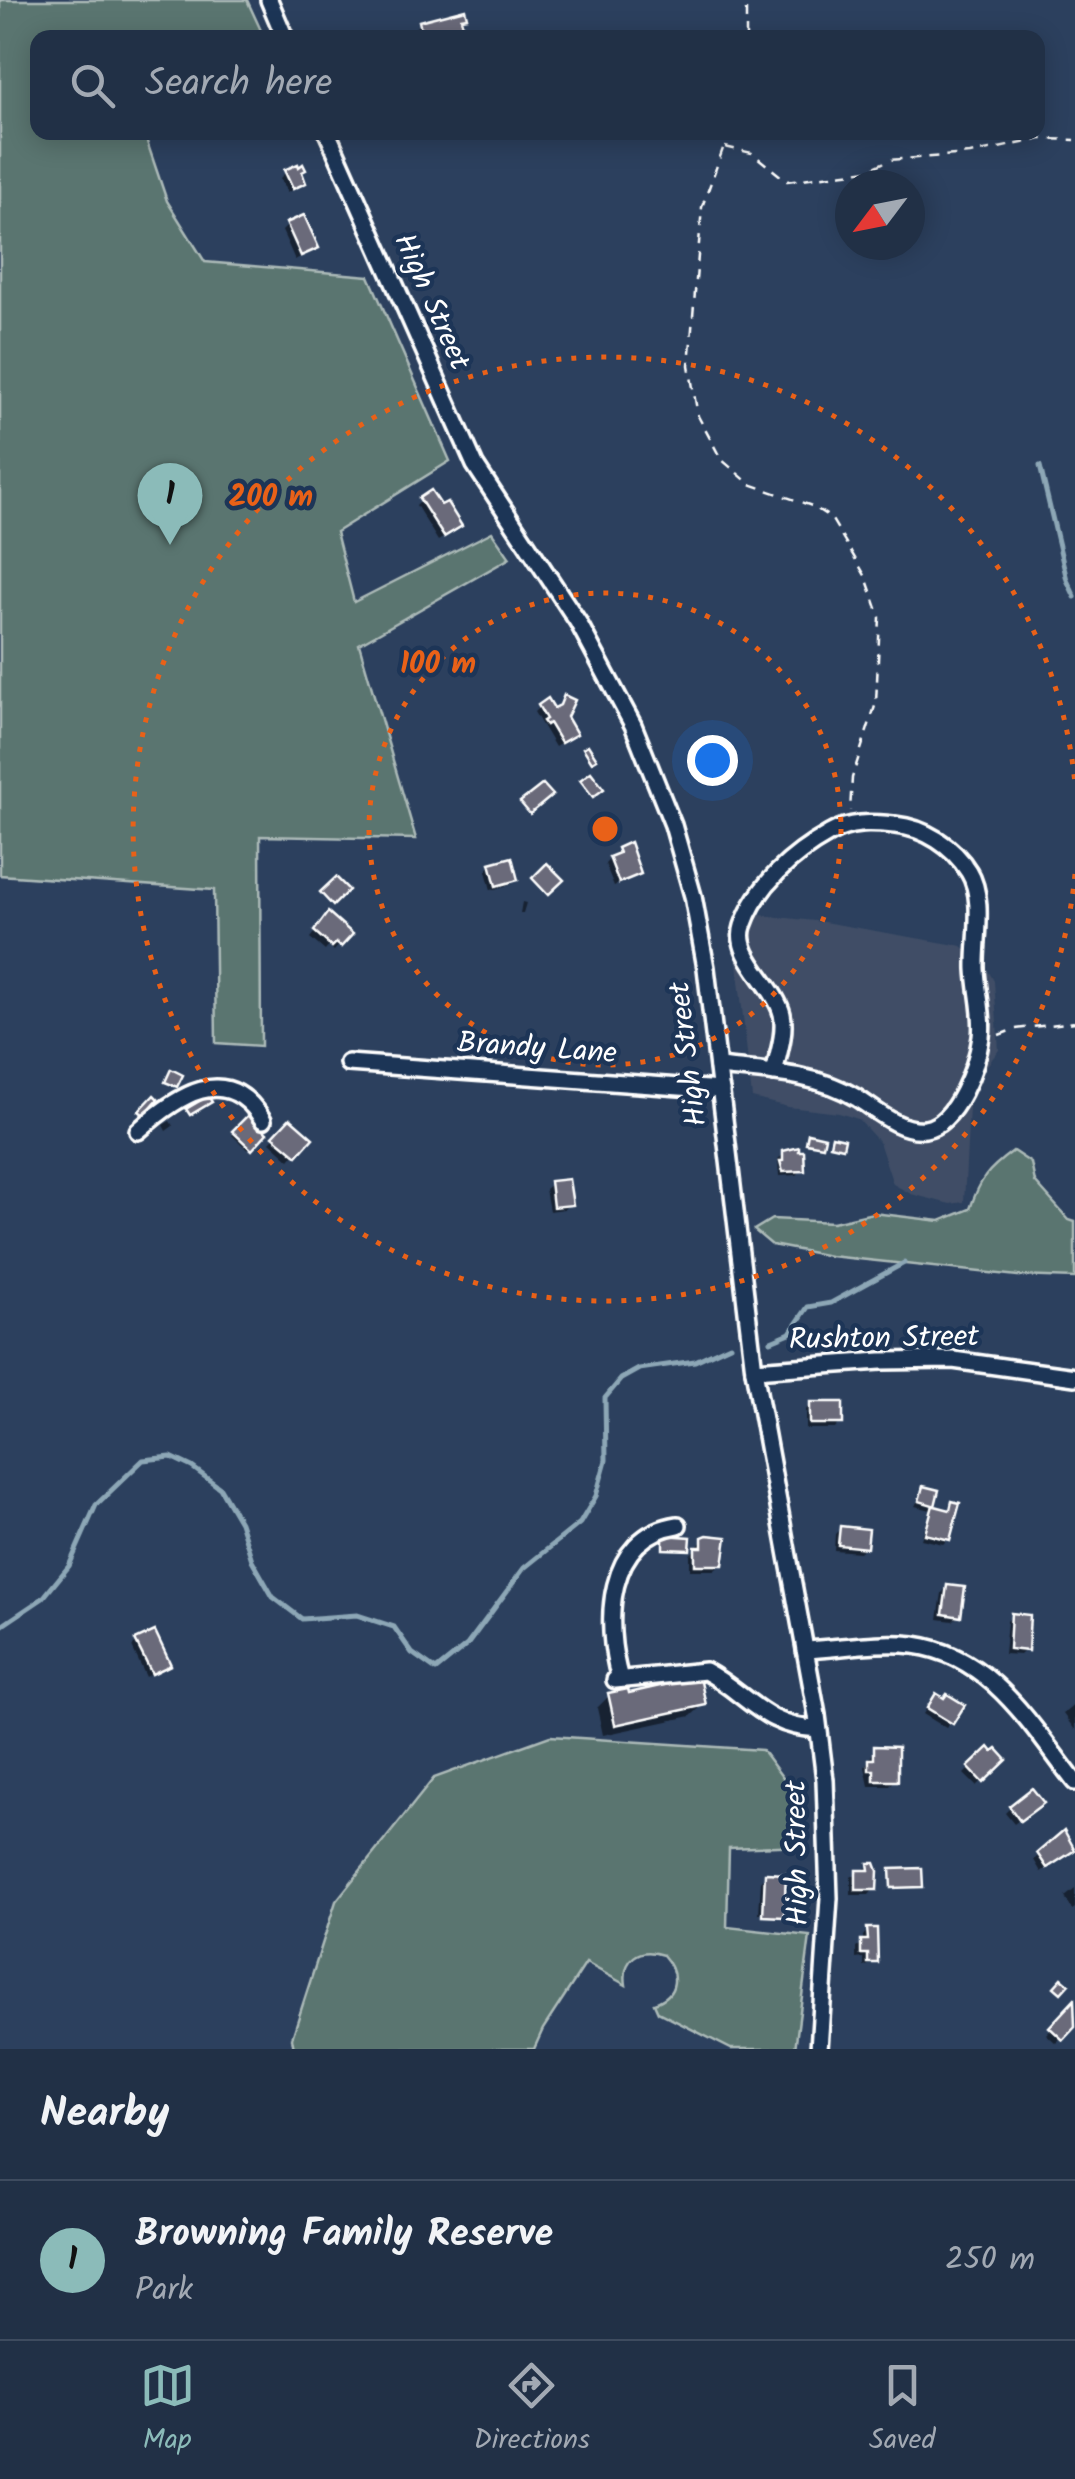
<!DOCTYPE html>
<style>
body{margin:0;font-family:Kalam,sans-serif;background:#29384d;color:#f1f3f6}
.compass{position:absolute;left:835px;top:170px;width:90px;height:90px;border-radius:50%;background:#213046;box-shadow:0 5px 25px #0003;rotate:238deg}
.you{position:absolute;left:712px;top:760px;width:35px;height:35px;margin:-25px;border:8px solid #fff;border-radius:50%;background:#1a73e8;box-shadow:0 0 0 15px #1a73e833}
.badge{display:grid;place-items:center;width:65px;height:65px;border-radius:50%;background:#8bbbb9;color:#111;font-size:32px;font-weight:700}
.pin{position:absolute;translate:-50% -82px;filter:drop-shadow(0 2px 5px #0008)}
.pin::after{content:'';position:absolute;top:52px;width:35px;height:30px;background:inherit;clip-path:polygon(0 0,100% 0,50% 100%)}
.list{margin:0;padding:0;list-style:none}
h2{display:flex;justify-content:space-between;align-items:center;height:130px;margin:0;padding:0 40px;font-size:42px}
h2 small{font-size:32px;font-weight:400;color:#a2a9b3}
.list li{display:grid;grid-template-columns:65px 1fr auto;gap:30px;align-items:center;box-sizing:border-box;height:160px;padding:0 40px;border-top:2px solid #3e4b5f}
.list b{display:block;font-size:38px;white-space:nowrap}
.list p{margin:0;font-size:32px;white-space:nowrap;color:#a2a9b3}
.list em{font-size:32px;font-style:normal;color:#a2a9b3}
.icon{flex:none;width:55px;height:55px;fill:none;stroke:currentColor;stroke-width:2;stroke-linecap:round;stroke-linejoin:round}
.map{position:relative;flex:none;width:1075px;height:2049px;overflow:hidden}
.search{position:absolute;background:#213046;box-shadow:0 5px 25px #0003;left:30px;right:30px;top:30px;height:110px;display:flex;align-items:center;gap:25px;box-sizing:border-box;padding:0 35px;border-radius:20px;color:#a2a9b3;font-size:38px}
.sheet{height:290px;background:#213046}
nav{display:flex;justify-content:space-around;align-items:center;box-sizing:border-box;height:140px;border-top:2px solid #3e4b5f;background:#213046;font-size:28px;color:#a2a9b3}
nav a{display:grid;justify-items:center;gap:5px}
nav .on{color:#8bbbb9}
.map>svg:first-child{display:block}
</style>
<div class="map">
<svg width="1075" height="2049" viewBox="0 0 1075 2049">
<rect width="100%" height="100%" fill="#2c405e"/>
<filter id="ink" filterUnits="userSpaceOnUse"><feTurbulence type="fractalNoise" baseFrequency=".01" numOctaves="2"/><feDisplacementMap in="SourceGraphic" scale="20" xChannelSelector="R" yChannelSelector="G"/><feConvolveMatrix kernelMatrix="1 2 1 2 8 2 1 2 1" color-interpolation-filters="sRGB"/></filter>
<g filter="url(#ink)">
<polygon fill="#3f4d66" points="751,914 824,922 962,946 986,967 994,981 999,1050 979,1076 969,1107 964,1202 950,1204 911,1194 893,1184 879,1142 858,1119 839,1113 788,1107 752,1098 733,927 740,917"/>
<g fill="#5a7470" stroke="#acbab8" stroke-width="2.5">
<polygon points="0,0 247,0 264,37 183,38 111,32 112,37 38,38 38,132 144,133 167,201 205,262 369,276 450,461 336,532 354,602 492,532 510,558 359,644 416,839 260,836 261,1046 216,1043 214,890 0,875"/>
<path d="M1013 1151 1031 1163 1035 1182 1069 1220 1075 1222V1278L1018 1276 830 1256 772 1245 754 1230 772 1219 833 1222 873 1213 940 1221 970 1209C980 1179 987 1170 1013 1151Z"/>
<path d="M550 1736 762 1750 800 1801 804 1845 729 1848 727 1927 810 1936 795 2049H731L658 2012 654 2003C679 1995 679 1973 663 1955 639 1947 622 1958 626 1985L586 1963 543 2029 534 2049H294L292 2038 336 1901 434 1778Z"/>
</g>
<g fill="#0007">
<polygon points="464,16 459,21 463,38 417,38 415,28 421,23"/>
<polygon points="302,167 300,174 303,182 287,193 280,178 285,173"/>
<polygon points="288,225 316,248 295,260 282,231"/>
<polygon points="421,500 454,531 438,541 416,505"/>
<polygon points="564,698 568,739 555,747 534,712 539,707 553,712"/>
<polygon points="618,850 638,874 614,886 605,864"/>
<polygon points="491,865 516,879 510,885 491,890 486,871"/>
<polygon points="522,902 526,903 523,913 520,913"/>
<polygon points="328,915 349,934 334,951 329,946 325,951 310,938"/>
<polygon points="248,1119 264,1134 248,1150 232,1135"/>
<polygon points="170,1121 173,1126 166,1131 163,1125"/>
<polygon points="290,1121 309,1138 290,1160 270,1142"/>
<polygon points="784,1154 802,1170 797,1175 779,1176 778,1159"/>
<polygon points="551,1184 570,1204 564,1209 549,1211 545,1189"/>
<polygon points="811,1404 840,1423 835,1429 806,1429 806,1410"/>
<polygon points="924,1489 933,1504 930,1507 947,1511 953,1504 948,1539 943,1544 921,1539 931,1510 915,1506"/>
<polygon points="841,1528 865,1547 859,1552 834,1550 835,1534"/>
<polygon points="703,1540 721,1564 715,1570 690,1570 690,1555"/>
<polygon points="947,1587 959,1615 953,1621 938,1619 942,1593"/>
<polygon points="1012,1616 1025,1650 1020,1655 1004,1654 1007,1621"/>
<polygon points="137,1642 168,1664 146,1677 132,1647"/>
<polygon points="609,1696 627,1696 704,1704 691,1716 603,1735 597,1708"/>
<polygon points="931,1702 951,1723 946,1728 923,1714"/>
<polygon points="1075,1704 1075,1730 1063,1714"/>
<polygon points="875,1749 895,1780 890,1786 869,1786 865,1767"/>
<polygon points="988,1750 1004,1760 976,1786 964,1774"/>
<polygon points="1010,1808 1035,1808 1014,1824 1005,1813"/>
<polygon points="1068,1854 1041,1872 1034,1860 1039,1855"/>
<polygon points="869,1866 874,1889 869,1895 851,1895 851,1877"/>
<polygon points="766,1875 781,1916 780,1918 780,1914 759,1913 761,1881"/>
<polygon points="1075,1889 1075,1908 1072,1910 1065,1897"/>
<polygon points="868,1930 875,1962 864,1967 864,1958 856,1959 856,1948 863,1943 863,1936"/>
<polygon points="1074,2004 1075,2024 1056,2043 1046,2034"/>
</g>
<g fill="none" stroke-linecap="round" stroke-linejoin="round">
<g stroke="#8da7b6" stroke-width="5">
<polyline points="1040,466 1067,580 1075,597"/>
<polyline points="771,1341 790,1333 808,1307 831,1303 904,1263"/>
<polyline points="0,1627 43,1598 69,1566 96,1505 143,1460 171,1457 192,1467 220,1488 240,1522 252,1560 273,1597 302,1619 357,1615 394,1627 412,1653 436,1670 467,1645 524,1568 580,1523 596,1496 606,1460 605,1398 621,1379 639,1369 695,1361 730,1345"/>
</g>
</g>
<g fill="#6a6a7a" stroke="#fff" stroke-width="2.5">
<polygon points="465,9 467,17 461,18 466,38 423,38 419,21"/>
<polygon points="298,164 299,167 303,164 306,170 302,172 306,183 293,189 284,170"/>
<polygon points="304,215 319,248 301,256 286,223"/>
<polygon points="431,490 441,505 447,502 462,526 444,537 419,498"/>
<polygon points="564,695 575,700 567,717 577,734 561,743 549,723 546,725 543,721 546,719 538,705 548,698 554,708 560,705"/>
<polygon points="588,745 597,759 592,762 583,748"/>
<polygon points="591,772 604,789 593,797 580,780"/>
<polygon points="543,784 553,795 530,814 520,802"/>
<polygon points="630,842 641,874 619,883 609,857 619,853 617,848"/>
<polygon points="512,857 518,880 496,886 490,863"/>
<polygon points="547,863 564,880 548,895 532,878"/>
<polygon points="336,877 349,890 333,906 320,892"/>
<polygon points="328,912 353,934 341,947 336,943 332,947 314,931"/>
<polygon points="171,1069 183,1075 177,1087 165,1082"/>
<polygon points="154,1095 158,1099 144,1115 139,1111"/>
<polygon points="208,1096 212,1102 190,1115 186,1109"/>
<polygon points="248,1115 267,1133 252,1150 232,1131"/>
<polygon points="290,1118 313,1138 297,1156 273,1136"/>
<polygon points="808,1133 825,1137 823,1146 806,1143"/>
<polygon points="832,1136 845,1139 843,1148 830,1145"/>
<polygon points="799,1147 799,1151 804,1151 805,1171 783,1172 780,1161 783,1161 783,1151"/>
<polygon points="569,1179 573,1205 553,1207 550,1181"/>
<rect x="810" y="1402" width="33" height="22"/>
<polygon points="923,1486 939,1490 935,1506 950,1510 952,1501 960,1503 950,1540 925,1534 933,1505 919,1501"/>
<polygon points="840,1526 869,1529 867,1548 838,1545"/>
<polygon points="663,1535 691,1537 690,1550 663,1549"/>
<polygon points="707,1535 727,1537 723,1565 695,1565 695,1547 702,1547 702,1537"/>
<polygon points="947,1585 965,1587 961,1617 943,1614"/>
<polygon points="1011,1613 1030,1615 1028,1651 1009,1649"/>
<polygon points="155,1631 171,1665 152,1674 135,1640"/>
<polygon points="700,1677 706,1705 615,1725 608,1693 628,1689 629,1693"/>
<polygon points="936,1693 944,1698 947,1694 965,1705 953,1724 927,1708"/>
<polygon points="874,1746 898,1747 898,1781 874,1781 874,1770 869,1770 869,1759 874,1759"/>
<polygon points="989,1747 993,1752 997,1749 1007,1760 983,1783 968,1767"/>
<polygon points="1032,1788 1044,1803 1020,1821 1009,1806"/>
<polygon points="1064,1830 1075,1850 1047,1868 1037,1853"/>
<polygon points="868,1863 875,1863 878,1871 877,1890 856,1890 856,1870 869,1870"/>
<polygon points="922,1868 923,1887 891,1888 890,1869"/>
<polygon points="765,1873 786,1874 784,1917 763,1916"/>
<polygon points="867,1928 877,1928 878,1963 868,1963 868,1954 861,1954 861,1940 868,1940"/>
<polygon points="1062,1978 1069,1984 1061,1993 1054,1987"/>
<polygon points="1074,2000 1075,2027 1063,2040 1049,2027"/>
</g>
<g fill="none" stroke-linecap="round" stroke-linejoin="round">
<g stroke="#fff" stroke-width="22">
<g id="minor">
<polyline points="269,0 285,38"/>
<polyline points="327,132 475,465 578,622 633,725 673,825 693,896 706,968 754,1370 817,1715 825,1780 829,1898 819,2049"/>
<polyline points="348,1063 721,1090"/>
<path d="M718 1067C766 1072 816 1073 857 1098 877 1111 900 1132 925 1129 957 1124 977 1065 981 1037 984 1015 977 992 976 969 975 940 985 898 969 872 953 846 925 828 895 825 871 823 850 821 829 834 793 854 757 885 743 926 733 956 775 985 782 1014 786 1032 778 1055 774 1073"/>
<path d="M138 1131C176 1097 226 1060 263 1120"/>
<polyline points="754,1370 881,1361 953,1360 1075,1377"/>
<path d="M805 1650C841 1648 879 1641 914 1645 991 1655 1031 1726 1075 1782"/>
<path d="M620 1679C604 1624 605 1536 678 1525"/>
<path d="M615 1680 705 1671C748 1694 763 1727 818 1729"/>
</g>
</g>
<g stroke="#fff" stroke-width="2.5" stroke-dasharray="10 8" stroke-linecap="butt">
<polyline points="746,38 746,0"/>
<polyline points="729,132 702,207 689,365 698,416 721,459 750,484 812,506 831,518 866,577 880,617 876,703 852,778 850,811"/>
<polyline points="725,147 752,153 787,181 868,170 889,160 970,154 1041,139 1075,140"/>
<polyline points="999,1035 1015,1029 1075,1022"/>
</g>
<use href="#minor" stroke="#1d3557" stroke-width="15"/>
</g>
</g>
<g fill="none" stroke="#e96118" stroke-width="5" stroke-dasharray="5 10">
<circle cx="605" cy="829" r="236"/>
<path d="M1075 874A472 472 0 1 1 1075 784"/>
</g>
<g text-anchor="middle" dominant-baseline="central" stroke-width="9" stroke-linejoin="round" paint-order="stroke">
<g font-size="30" fill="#fff" stroke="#1d3557">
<text transform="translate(431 302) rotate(66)">High Street</text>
<text transform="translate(537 1049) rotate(4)">Brandy Lane</text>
<text transform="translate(689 1054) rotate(-97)">High Street</text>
<text transform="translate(884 1339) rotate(-1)">Rushton Street</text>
<text transform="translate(798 1853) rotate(-91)">High Street</text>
</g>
</g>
<circle cx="605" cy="829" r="15" fill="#e96118" stroke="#1d3557" stroke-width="5"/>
<g font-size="30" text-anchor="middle" font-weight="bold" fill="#e96118" stroke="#1d3557" stroke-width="9" stroke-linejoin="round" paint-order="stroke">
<text x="271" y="506">200 m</text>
<text x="438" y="673">100 m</text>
</g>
</svg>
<svg class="compass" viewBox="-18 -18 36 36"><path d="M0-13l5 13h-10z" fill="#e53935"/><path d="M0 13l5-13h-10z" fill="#a2a9b3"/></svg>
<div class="you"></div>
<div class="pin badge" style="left:170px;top:545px">1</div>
<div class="search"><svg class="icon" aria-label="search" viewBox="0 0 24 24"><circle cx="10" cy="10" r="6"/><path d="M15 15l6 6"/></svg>Search here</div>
</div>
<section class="sheet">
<h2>Nearby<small></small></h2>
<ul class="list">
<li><span class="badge">1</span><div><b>Browning Family Reserve</b><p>Park</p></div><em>250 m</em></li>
</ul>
</section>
<nav>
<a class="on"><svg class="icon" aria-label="map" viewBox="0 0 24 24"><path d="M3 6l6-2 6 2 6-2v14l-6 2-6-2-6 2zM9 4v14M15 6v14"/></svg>Map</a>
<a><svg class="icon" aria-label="directions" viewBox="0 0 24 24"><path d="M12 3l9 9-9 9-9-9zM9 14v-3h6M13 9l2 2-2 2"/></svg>Directions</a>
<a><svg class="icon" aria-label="saved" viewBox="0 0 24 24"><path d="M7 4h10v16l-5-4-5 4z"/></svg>Saved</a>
</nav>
